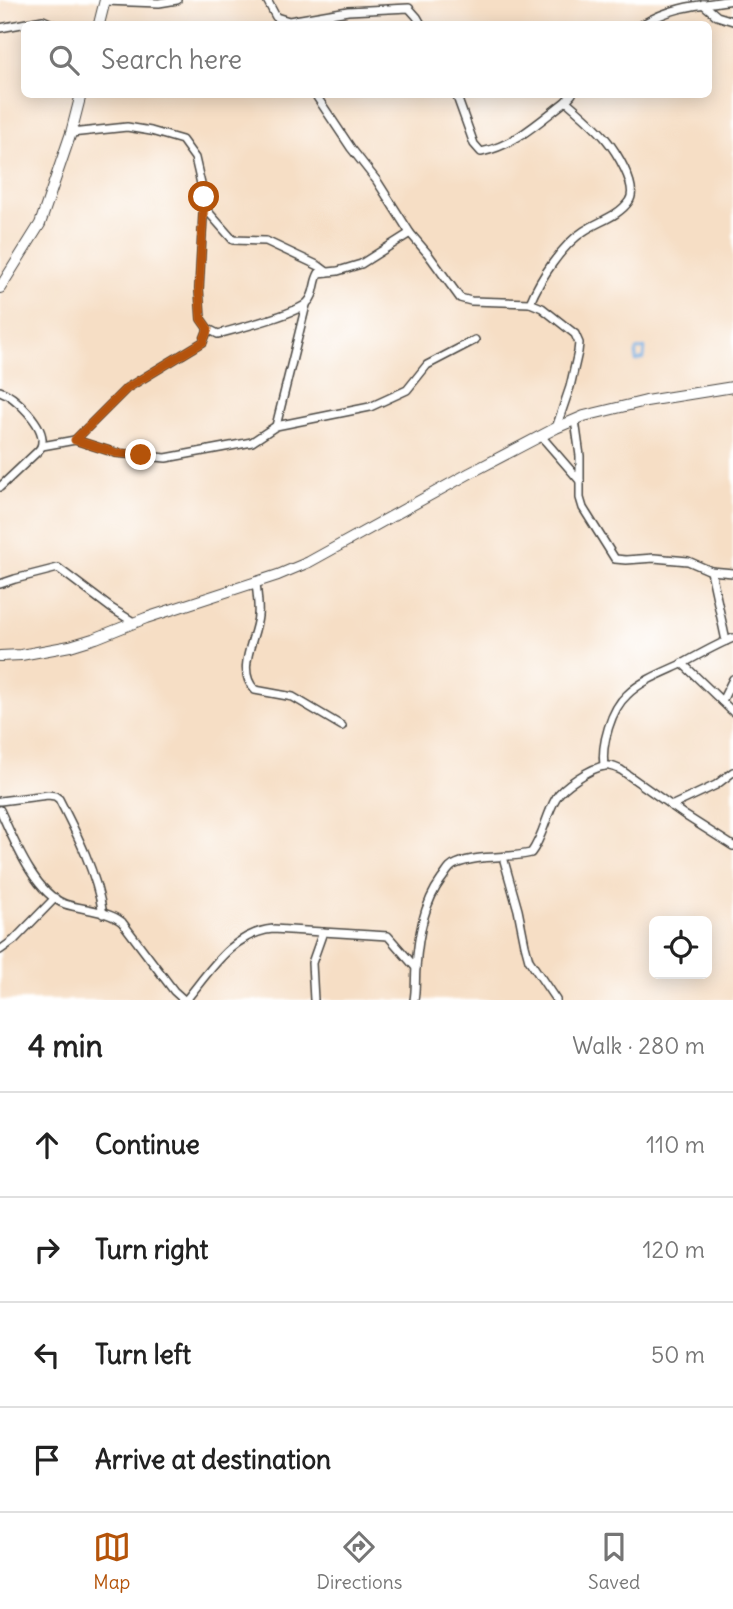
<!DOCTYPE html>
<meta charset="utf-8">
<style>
body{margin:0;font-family:Delius,sans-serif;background:#f6f6f6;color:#222}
.controls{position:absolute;right:21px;bottom:21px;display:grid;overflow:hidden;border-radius:10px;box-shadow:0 4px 18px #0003}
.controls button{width:63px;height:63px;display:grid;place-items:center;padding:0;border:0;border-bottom:2px solid #e0e0e0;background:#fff;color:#222;font:35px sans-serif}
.stop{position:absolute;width:21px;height:21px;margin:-16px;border:5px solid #b45309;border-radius:50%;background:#fff}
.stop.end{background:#b45309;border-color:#fff;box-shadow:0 2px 7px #0008}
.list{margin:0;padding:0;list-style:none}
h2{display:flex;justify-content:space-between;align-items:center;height:91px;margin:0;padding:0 28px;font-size:30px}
h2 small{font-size:23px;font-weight:400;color:#767676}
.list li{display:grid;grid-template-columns:46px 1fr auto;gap:21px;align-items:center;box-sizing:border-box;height:105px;padding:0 28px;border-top:2px solid #e0e0e0}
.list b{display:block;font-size:26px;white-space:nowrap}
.list em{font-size:23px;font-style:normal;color:#767676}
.icon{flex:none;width:38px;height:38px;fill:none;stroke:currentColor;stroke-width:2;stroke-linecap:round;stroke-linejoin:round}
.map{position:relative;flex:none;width:733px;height:1000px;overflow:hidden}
.search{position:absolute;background:#fff;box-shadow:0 4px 18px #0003;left:21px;right:21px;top:21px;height:77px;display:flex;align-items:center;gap:18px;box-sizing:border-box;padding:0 24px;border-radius:10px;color:#767676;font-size:26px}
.sheet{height:511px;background:#fff}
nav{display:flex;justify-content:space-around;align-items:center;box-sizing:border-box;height:98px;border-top:2px solid #e0e0e0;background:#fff;font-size:19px;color:#767676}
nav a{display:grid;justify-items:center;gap:4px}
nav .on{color:#b45309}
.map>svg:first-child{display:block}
</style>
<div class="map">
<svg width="733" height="1000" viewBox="0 0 733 1000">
<rect width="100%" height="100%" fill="#fff"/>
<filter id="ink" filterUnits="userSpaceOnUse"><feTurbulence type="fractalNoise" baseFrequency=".0143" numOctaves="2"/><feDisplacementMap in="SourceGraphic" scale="14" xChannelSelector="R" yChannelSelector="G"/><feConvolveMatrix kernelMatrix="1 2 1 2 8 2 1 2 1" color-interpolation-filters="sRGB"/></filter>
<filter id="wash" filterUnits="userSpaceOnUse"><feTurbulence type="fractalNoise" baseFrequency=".00686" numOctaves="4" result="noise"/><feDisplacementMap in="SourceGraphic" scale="28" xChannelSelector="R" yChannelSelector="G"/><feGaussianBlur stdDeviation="1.57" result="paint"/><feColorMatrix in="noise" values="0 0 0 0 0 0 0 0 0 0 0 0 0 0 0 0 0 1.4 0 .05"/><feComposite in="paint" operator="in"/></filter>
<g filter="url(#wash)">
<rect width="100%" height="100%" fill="#f6dec5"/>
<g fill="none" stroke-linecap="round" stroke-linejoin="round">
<polygon stroke="#75b0e6" stroke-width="2.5" points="645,348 644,358 636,361 636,350"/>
</g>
</g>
<g filter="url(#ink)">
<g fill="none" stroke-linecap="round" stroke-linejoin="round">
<g stroke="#494642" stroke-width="10">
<g id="street">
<polyline points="267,0 276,17 289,21 348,11 409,8 417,17 421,24"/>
<polyline points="105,1 159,3 177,0"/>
<polyline points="703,4 717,16 733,21"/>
<path d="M643 24C673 6 700 5 733 0"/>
<polyline points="0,28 43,20 52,24"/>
<polyline points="315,94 351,148 377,181 410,233 428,254 460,298 471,301 530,303 542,308 575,334 579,343 578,352 570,387 556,428"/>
<path d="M456 94 474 144 481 152C514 146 540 121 566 101L572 94"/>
<path d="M71 133 127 127 151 131 182 140 195 158 204 197 199 289 201 319 208 329 218 334C236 329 296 314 307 303 316 295 313 283 319 273L338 271 361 264 410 233"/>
<polyline points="204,207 233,240 266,241 319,266 327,272"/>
<path d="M530 303C540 279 562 245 584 231 599 221 619 216 629 201 639 187 615 150 605 138 594 125 580 113 566 101"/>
<path d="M0 391C15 396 44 425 42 442 42 447 40 449 37 452L0 487"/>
<polyline points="575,420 580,456 580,498 583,508 615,559 626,560 654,558 688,561 711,571 733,573"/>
<polyline points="276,426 306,305"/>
<polyline points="541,436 580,481"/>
<polyline points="75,440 127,388 203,342 208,329"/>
<polyline points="42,446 75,440 116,453 166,458 252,442 276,426 370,407 407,390 427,365 475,340"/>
<polyline points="711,571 726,641"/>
<path d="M256 583C257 593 259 605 258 616 256 639 235 670 255 690L293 697 342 726"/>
<polyline points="0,584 15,579 58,568 111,608 135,623"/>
<polyline points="682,663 733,712"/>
<polyline points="722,701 733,679"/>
<path d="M604 766C601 745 611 709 627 695 642 680 665 672 684 663 700 654 716 645 733 638"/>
<path d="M0 801 48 795 55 796 59 799C78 836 96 872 103 914"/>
<polyline points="671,806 716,785 733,772"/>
<path d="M0 810C13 838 34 893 65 904 83 910 107 910 122 922L174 991 184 1000"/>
<polyline points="503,857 518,910 525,945 529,960 556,1000"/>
<polyline points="0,950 14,940 55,898"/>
<path d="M186 1000C210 971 232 933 273 929L388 936 416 968"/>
<polyline points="314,1000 312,963 323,932"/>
<path d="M414 1000C416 989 415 979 416 968 418 938 423 904 441 880 446 874 449 866 456 864 479 854 507 859 531 853 543 837 546 815 556 798 562 787 592 767 605 766 611 765 616 768 621 770L686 816 733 846"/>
</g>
</g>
<g stroke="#494642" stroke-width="12">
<g id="secondary">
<polyline points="99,24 105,0"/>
<polyline points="0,288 40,224 71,133 81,94"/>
<polyline points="0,656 21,655 70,646 96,638 146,618 278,575 309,562 470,473 556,428 584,416 646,401 733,387"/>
</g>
</g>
<use href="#street" stroke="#fff" stroke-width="7"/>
<use href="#secondary" stroke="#fff" stroke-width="10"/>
</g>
</g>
<g fill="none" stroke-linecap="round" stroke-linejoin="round" filter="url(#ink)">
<polyline stroke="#b45309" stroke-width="9" points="141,455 116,453 75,440 127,388 203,342 208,329 201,319 199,289 204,197"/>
</g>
</svg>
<div class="controls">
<button><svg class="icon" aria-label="locate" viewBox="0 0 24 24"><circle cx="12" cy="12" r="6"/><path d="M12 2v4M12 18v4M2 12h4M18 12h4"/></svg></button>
</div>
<div class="stop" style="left:204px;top:197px"></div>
<div class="stop end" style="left:141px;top:455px"></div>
<div class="search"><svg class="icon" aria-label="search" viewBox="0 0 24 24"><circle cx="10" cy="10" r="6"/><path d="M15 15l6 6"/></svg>Search here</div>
</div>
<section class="sheet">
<h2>4 min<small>Walk · 280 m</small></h2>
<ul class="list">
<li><svg class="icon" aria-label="ahead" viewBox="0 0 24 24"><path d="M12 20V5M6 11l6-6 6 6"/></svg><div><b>Continue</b></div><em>110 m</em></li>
<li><svg class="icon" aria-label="right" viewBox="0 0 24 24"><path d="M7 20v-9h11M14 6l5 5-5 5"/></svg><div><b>Turn right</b></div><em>120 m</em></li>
<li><svg class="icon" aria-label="left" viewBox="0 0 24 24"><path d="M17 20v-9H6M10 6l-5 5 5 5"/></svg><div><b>Turn left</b></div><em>50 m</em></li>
<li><svg class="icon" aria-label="arrive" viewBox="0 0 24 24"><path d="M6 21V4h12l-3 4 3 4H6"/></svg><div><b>Arrive at destination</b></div></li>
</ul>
</section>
<nav>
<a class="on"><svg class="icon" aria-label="map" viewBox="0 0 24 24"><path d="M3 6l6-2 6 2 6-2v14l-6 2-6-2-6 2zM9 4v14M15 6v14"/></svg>Map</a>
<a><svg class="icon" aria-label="directions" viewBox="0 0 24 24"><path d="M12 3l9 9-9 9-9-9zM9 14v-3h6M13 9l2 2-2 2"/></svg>Directions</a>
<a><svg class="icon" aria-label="saved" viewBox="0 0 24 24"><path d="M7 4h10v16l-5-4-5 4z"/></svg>Saved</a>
</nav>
